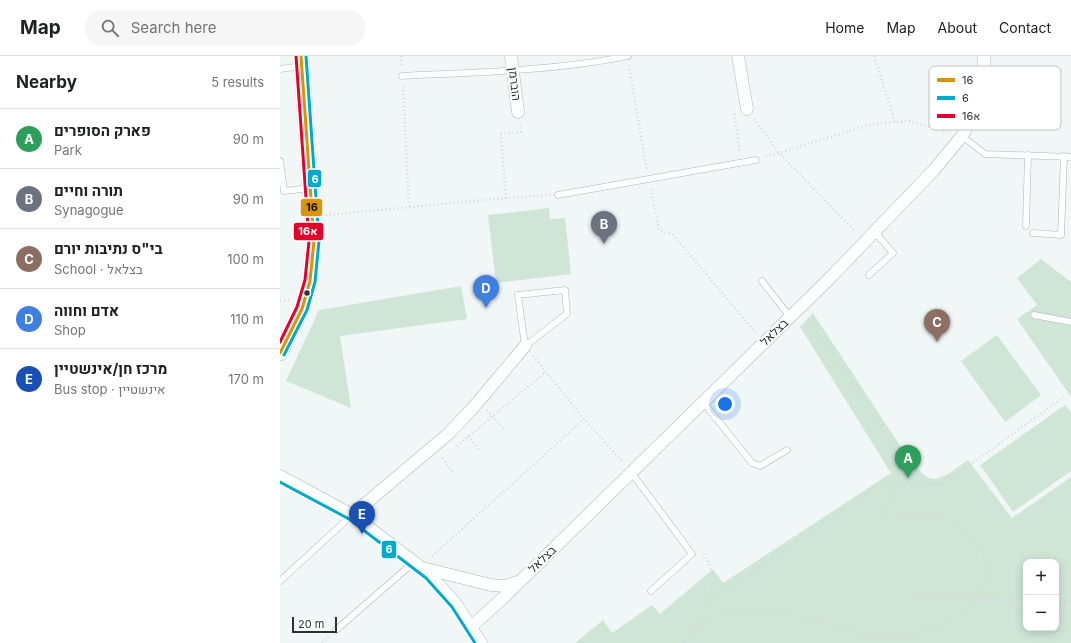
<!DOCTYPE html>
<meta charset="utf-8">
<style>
body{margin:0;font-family:Inter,Heebo,sans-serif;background:#f6f6f6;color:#202124}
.controls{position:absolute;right:12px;bottom:12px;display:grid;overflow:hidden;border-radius:8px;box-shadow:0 2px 10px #0003}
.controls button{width:36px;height:36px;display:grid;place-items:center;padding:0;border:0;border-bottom:1px solid #e0e0e0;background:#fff;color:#202124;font:20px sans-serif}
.scale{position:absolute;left:12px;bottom:10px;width:45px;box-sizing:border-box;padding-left:4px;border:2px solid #2d3131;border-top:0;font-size:11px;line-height:14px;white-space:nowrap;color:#2d3131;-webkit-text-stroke:3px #fff;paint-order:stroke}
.you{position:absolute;left:445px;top:348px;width:14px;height:14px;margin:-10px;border:3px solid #fff;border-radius:50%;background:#1a73e8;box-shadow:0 0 0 6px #1a73e833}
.badge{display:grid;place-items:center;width:26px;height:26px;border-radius:50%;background:#2563eb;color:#fff;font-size:13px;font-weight:700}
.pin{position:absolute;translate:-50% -33px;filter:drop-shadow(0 1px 2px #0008)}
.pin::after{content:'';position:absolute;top:21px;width:14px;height:12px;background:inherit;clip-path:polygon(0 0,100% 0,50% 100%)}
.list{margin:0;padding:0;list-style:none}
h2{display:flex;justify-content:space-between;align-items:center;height:52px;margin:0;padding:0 16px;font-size:17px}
h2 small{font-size:13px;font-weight:400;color:#757577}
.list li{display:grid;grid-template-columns:26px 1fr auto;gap:12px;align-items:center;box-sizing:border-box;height:60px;padding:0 16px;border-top:1px solid #e0e0e0}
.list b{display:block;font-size:15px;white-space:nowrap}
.list p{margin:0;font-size:13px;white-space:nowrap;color:#757577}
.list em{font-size:13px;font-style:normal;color:#757577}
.icon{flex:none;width:22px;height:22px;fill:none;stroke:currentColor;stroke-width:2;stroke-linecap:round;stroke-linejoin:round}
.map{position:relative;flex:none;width:791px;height:587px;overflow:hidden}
header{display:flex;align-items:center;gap:24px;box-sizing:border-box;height:56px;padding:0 20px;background:#fff;border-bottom:1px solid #e0e0e0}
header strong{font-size:19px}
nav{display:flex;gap:22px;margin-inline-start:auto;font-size:14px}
.search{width:280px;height:36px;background:#f6f6f6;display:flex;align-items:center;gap:10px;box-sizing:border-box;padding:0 14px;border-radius:16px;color:#757577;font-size:15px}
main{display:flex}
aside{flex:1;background:#fff}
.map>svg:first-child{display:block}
</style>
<header>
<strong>Map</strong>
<div class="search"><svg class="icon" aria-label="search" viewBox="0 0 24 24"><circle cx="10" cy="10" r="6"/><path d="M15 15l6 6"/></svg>Search here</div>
<nav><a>Home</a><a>Map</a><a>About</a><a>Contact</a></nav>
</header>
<main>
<aside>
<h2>Nearby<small>5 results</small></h2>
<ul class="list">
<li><span class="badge" style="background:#2e9e5b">A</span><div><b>פארק הסופרים</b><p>Park</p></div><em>90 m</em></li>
<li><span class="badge" style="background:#6b7280">B</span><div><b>תורה וחיים</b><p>Synagogue</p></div><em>90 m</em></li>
<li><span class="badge" style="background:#8d6e63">C</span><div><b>בי&quot;ס נתיבות יורם</b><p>School · בצלאל</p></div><em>100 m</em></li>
<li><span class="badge" style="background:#3f7fe0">D</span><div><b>אדם וחווה</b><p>Shop</p></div><em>110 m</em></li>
<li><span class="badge" style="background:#1a4fb4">E</span><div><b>מרכז חן/אינשטיין</b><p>Bus stop · אינשטיין</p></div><em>170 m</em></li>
</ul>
</aside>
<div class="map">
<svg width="791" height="587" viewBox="0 0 791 587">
<rect width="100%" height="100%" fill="#f1f7f7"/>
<g fill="#cfe6d7" fill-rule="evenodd">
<polygon points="269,152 270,163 285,162 291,218 216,227 208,159"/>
<polygon points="761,203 791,226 791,341 737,263 757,249 737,222"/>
<polygon points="181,230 187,263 60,280 71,352 6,325 39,254"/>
<path d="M533 257 630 405C636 410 642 418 649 422 661 427 678 410 688 404L732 462 791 421V587H295L323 564 332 577 372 549 380 558 433 513 443 527 611 417 520 271ZM746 506H776V572H746Z"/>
<polygon points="717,279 761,339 725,366 681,305"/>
<polygon points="785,349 791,357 791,415 733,456 700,409"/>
</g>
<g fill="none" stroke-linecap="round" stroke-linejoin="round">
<g stroke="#afb4b4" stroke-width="7">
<g id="service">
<polyline points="0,13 22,10"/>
<path d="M122 20C197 16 274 15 348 0"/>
<polyline points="682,80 705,98 791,101"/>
<polyline points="0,105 4,135 30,132"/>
<polyline points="278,139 476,104"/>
<polyline points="746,170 748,99"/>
<polyline points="753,177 781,179 784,100"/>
<polyline points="589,219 613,197 595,176"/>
<polyline points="482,225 510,261"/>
<polygon points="285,234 287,258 245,290 238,239"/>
<polyline points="754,259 791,266"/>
<polyline points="423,346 472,407 480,410 507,394"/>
<polyline points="351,416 412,498 371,535"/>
<polyline points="0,525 72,459"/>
<polyline points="56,574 134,506"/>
</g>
</g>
<g stroke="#afb4b4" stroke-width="13">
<g id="minor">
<polyline points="231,0 238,56"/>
<polyline points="458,0 467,53"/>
<polyline points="0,420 72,459 134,506 149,518 176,548 201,587"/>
<polyline points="72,459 167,379 192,353 245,290"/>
<polyline points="143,512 211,529 225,530 238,526"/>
<polyline points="191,571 223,542 549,223 653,115 682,80 697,50 704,26 704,0"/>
</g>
</g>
<g stroke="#afb4b4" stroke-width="16">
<polyline id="tertiary" points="0,297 22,253 30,225 34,185 21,0"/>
</g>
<g stroke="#d4d6d6" stroke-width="2.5" stroke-dasharray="1 3" stroke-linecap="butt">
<polyline points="121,0 122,9"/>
<polyline points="594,0 615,66"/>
<polyline points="349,9 367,114"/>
<polyline points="123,30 129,151"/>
<polyline points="454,58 460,97"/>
<polyline points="474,63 499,97 576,176"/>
<polyline points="486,101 592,68 629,65 668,76"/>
<polyline points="371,133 379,174 393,179 476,277"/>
<polyline points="226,142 221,78 241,76 240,68"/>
<polyline points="46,159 226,142 270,139"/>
<polyline points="0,245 10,244"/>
<polyline points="528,262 604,375 625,410 641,428"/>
<polyline points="253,300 304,363 343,406"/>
<polyline points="207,354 223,373"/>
<polyline points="188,380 199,394"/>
<polyline points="177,390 266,316"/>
<polyline points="162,402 173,416"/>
<polyline points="152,500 304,363"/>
<polyline points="630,539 746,545"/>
<polyline points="430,545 602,427 619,424 622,428"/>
<polyline points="776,546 791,546"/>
<path d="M412 576C430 553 442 523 423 497"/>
<polyline points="42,587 49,580"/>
<path d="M404 587C443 533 509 558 561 572 573 575 586 580 599 581 630 583 669 570 691 548 694 546 698 543 700 540 706 528 706 513 704 501 701 491 696 483 687 476 659 453 641 461 607 465L604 463 601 457 603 453 622 428C630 423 635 428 644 429 651 429 658 428 666 426L784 341"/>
</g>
<use href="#service" stroke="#fdfefe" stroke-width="6"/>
<use href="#minor" stroke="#fdfefe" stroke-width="12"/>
<use href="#tertiary" stroke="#fdfefe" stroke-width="15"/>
<g stroke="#fff" stroke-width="6">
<polyline id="bus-1" points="0,297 22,253 30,225 34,185 21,0"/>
</g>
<g stroke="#fff" stroke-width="6">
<g id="bus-2">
<polyline points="4,299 27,254 35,226 39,185 26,0"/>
<polyline points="0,426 69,463 146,522 172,551 195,587"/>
</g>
</g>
<g stroke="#fff" stroke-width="6">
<polyline id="bus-3" points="0,286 17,251 25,224 29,185 16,0"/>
</g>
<use href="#bus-1" stroke="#d99407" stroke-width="3"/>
<use href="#bus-2" stroke="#00a9ce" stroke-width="3"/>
<use href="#bus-3" stroke="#e4002b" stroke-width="3"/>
</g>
<circle fill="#2d3131" stroke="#fff" stroke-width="1.5" cx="27" cy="237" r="3.5"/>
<g text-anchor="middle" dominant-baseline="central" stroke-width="4" stroke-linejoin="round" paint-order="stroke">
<g font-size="12" fill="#2d3131" stroke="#fff">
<text transform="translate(235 28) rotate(83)">הוברמן</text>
<text transform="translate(494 276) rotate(-44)">בצלאל</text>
<text transform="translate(262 503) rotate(-44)">בצלאל</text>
</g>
</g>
<rect x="649" y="10" width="132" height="64" rx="6" fill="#fff" stroke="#c0c1c1" stroke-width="1"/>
<rect x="657" y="22" width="18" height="4" fill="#d99407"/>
<rect x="657" y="40" width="18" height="4" fill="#00a9ce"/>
<rect x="657" y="58" width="18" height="4" fill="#e4002b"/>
<g font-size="11" fill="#2d3131">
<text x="682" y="28">16</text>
<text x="682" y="46">6</text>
<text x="682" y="64">16א</text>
</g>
<g stroke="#fff" stroke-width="1.5">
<rect x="27" y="113" width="15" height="19" rx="4" fill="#00a9ce"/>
<rect x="20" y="142" width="23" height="19" rx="4" fill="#d99407"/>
<rect x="13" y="166" width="31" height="19" rx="4" fill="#e4002b"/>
<rect x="101" y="484" width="16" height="19" rx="4" fill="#00a9ce"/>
</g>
<g font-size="11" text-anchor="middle" font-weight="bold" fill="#fff">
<text x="35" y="127">6</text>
<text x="28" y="179">16א</text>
<text x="109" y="497">6</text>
</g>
<g font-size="11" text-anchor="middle" font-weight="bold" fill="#111">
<text x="32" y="155">16</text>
</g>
</svg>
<div class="controls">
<button>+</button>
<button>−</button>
</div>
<div class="scale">20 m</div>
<div class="you"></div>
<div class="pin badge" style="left:628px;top:422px;background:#2e9e5b">A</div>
<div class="pin badge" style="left:324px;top:188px;background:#6b7280">B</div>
<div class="pin badge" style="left:657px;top:286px;background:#8d6e63">C</div>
<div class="pin badge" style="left:206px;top:252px;background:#3f7fe0">D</div>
<div class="pin badge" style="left:82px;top:478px;background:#1a4fb4">E</div>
</div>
</main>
